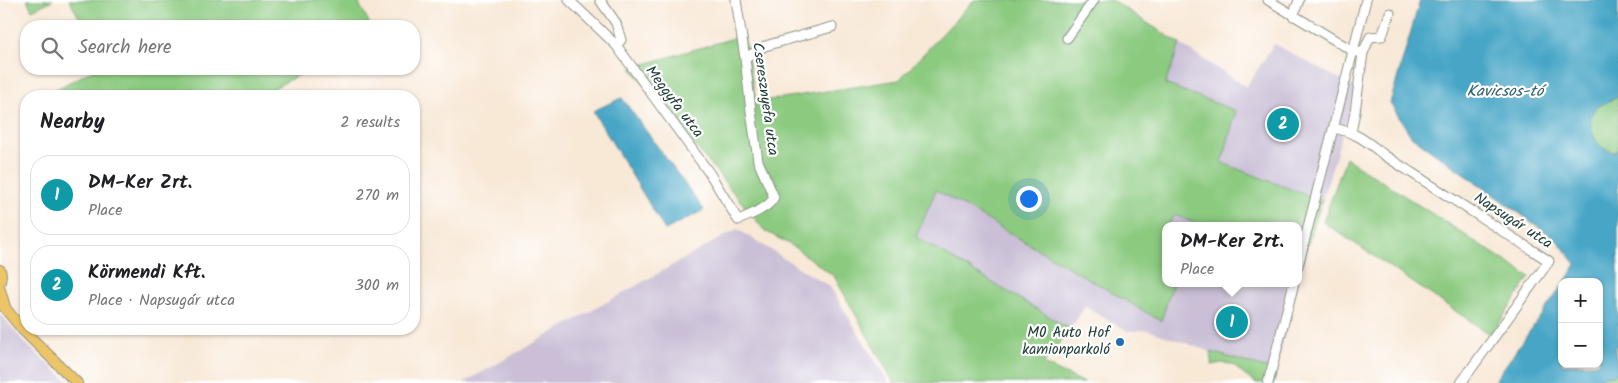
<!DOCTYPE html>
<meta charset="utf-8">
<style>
body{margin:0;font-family:Kalam,sans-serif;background:#f2f2f2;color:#202124}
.controls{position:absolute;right:15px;bottom:15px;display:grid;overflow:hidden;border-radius:10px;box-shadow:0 1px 4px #0004}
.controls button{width:45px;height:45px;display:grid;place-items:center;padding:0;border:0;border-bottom:1px solid #e0e0e0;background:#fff;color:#202124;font:25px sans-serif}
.you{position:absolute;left:1028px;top:198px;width:18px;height:18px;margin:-12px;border:4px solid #fff;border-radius:50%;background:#1a73e8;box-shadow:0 0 0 8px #1a73e833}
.badge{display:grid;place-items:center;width:32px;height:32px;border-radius:50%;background:#1f6fb2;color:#fff;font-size:16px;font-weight:700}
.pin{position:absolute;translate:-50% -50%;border:2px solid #fff;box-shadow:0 1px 5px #0006}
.popup{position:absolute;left:1162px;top:222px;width:140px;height:65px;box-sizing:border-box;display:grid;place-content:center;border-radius:10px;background:#fff;filter:drop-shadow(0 1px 4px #0005);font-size:16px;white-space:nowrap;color:#757577}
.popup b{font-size:19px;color:#202124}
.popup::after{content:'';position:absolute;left:50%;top:100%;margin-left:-10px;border:10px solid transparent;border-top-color:#fff}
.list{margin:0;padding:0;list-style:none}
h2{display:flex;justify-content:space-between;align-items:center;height:65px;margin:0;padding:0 20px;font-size:21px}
h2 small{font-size:16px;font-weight:400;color:#757577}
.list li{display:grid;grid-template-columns:32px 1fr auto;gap:15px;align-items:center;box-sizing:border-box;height:80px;margin:0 10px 10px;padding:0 10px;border:1px solid #e0e0e0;border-radius:20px}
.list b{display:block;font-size:19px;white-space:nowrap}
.list p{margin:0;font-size:16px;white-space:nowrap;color:#757577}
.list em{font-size:16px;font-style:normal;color:#757577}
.icon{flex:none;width:28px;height:28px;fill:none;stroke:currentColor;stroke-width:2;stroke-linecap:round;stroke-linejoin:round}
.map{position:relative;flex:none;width:1618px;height:383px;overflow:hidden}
.search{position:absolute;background:#fff;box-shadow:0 1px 4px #0004;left:20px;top:20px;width:400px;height:55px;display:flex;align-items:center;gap:12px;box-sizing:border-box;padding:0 18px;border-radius:20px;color:#757577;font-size:19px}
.panel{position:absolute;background:#fff;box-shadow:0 1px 4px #0004;left:20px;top:90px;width:400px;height:245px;border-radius:20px}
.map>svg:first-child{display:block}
</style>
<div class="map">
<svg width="1618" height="383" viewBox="0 0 1618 383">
<rect width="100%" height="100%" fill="#fff"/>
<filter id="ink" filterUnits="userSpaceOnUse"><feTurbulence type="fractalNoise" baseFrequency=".02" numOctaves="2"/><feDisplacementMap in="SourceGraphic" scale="10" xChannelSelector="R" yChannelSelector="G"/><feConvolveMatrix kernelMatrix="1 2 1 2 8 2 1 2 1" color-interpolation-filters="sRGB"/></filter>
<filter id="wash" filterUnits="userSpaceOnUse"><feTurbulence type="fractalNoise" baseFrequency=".0096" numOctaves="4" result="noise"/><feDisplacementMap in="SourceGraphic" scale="20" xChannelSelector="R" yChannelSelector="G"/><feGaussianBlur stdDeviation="1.12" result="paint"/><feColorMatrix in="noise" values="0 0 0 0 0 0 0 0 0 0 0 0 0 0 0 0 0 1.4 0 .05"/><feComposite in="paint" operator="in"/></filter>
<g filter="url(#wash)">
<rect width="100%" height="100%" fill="#f8e8d6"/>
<g fill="#cabfd6">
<polygon points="1180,44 1246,87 1274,44 1356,88 1322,201 1222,163 1165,84"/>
<polygon points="936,189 1160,321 1173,283 1297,283 1276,371 1211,352 1148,330 1128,331 1085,307 1070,329 916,237"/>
<polygon points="1174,215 1203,226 1168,226"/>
<polygon points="737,229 830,287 889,383 463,383"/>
<polygon points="0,313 25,343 70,383 0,383"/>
</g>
<g fill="#8cca80" stroke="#56845a">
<polygon points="27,0 53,0 32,10"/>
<polygon points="69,0 357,0 371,26 84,26"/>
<polygon points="974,0 1112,0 1180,44 1165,84 1236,111 1222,163 1322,201 1302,262 1298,261 1298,226 1203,226 1174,215 1168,226 1166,226 1166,283 1173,283 1161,321 936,190 916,237 1070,329 1043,364 1085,383 894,383 834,276 791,245 765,231 631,68 744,35 756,102 899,80"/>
<polygon points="95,69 310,69 259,96 43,96"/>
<path d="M1618 97V150L1614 152C1611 151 1606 150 1603 148 1593 141 1586 122 1594 111 1599 104 1610 101 1618 97Z"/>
<polygon points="1346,158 1530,277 1491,335 1323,222"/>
<path d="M1211 352 1276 371 1274 383H1254L1255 381C1234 373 1239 358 1212 365Z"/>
<polygon points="1618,374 1618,383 1603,383 1601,377"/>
</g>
<g fill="#47a6c6" stroke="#33727d">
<path d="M1420 0H1618V97C1610 101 1599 104 1594 111 1586 121 1593 141 1603 148 1606 150 1611 151 1614 152L1618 150V345L1615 347 1618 374 1601 377 1603 383H1493L1562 286V364H1599V282H1565L1576 264 1557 240 1411 136 1390 103Z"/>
<polygon points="621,98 622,98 704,210 665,230 593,111"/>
</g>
</g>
<g filter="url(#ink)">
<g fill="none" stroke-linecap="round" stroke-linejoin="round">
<g stroke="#8c9285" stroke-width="11">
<g id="minor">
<path d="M569 0 616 45 710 174 738 220C748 216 771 207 774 197L758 161 751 111 745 58 736 0"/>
<polyline points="600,0 616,23 621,40 616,45"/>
<polyline points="1268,0 1353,51 1363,53 1355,112 1351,132"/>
<polyline points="1293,16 1299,0"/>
<polyline points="1067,38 1094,0"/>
<polyline points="1363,53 1370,37 1382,36 1390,13"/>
<polyline points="745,58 765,46 832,27"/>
<path d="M1334 128C1357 133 1365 140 1384 155L1549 261 1461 383"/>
<polyline points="1298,266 1366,0"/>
<polyline points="1268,383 1294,283"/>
</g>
</g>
<g stroke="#8c9285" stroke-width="12">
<g id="major">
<polyline points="0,270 1,275 0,282"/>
<polyline points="0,290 5,307"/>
<polyline points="0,302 23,330 77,383"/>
</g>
</g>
<use href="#minor" stroke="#fff" stroke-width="9"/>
<use href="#major" stroke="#ecc569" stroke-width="10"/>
</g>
</g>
<circle fill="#1f6fb2" stroke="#fff" stroke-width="2" cx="1120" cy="342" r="5"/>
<g text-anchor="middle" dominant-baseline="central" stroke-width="4.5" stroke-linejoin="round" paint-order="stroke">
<g font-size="15" fill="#1f3d34" stroke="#fff">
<text transform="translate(765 99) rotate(82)">Cseresznyefa utca</text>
<text transform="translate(674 102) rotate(53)">Meggyfa utca</text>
<text transform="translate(1513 221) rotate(33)">Napsugár utca</text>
</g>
<g font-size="15" fill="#1f3d34" stroke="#fff" text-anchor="end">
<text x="1110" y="333">M0 Auto Hof<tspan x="1110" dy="17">kamionparkoló</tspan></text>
</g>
<g font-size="16" font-style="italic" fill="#2d6267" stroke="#fff">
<text x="1505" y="91">Kavicsos-tó</text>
</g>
</g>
</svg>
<div class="controls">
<button>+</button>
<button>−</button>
</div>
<div class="you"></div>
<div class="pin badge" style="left:1232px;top:322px;background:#0f9aa8">1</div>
<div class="popup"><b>DM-Ker Zrt.</b>Place</div>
<div class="pin badge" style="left:1283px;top:124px;background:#0f9aa8">2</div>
<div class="search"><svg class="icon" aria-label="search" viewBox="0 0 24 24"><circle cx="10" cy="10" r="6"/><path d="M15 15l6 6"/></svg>Search here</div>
<section class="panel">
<h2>Nearby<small>2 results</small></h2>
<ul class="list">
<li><span class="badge" style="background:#0f9aa8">1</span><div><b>DM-Ker Zrt.</b><p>Place</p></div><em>270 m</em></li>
<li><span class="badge" style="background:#0f9aa8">2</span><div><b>Körmendi Kft.</b><p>Place · Napsugár utca</p></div><em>300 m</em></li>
</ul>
</section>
</div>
